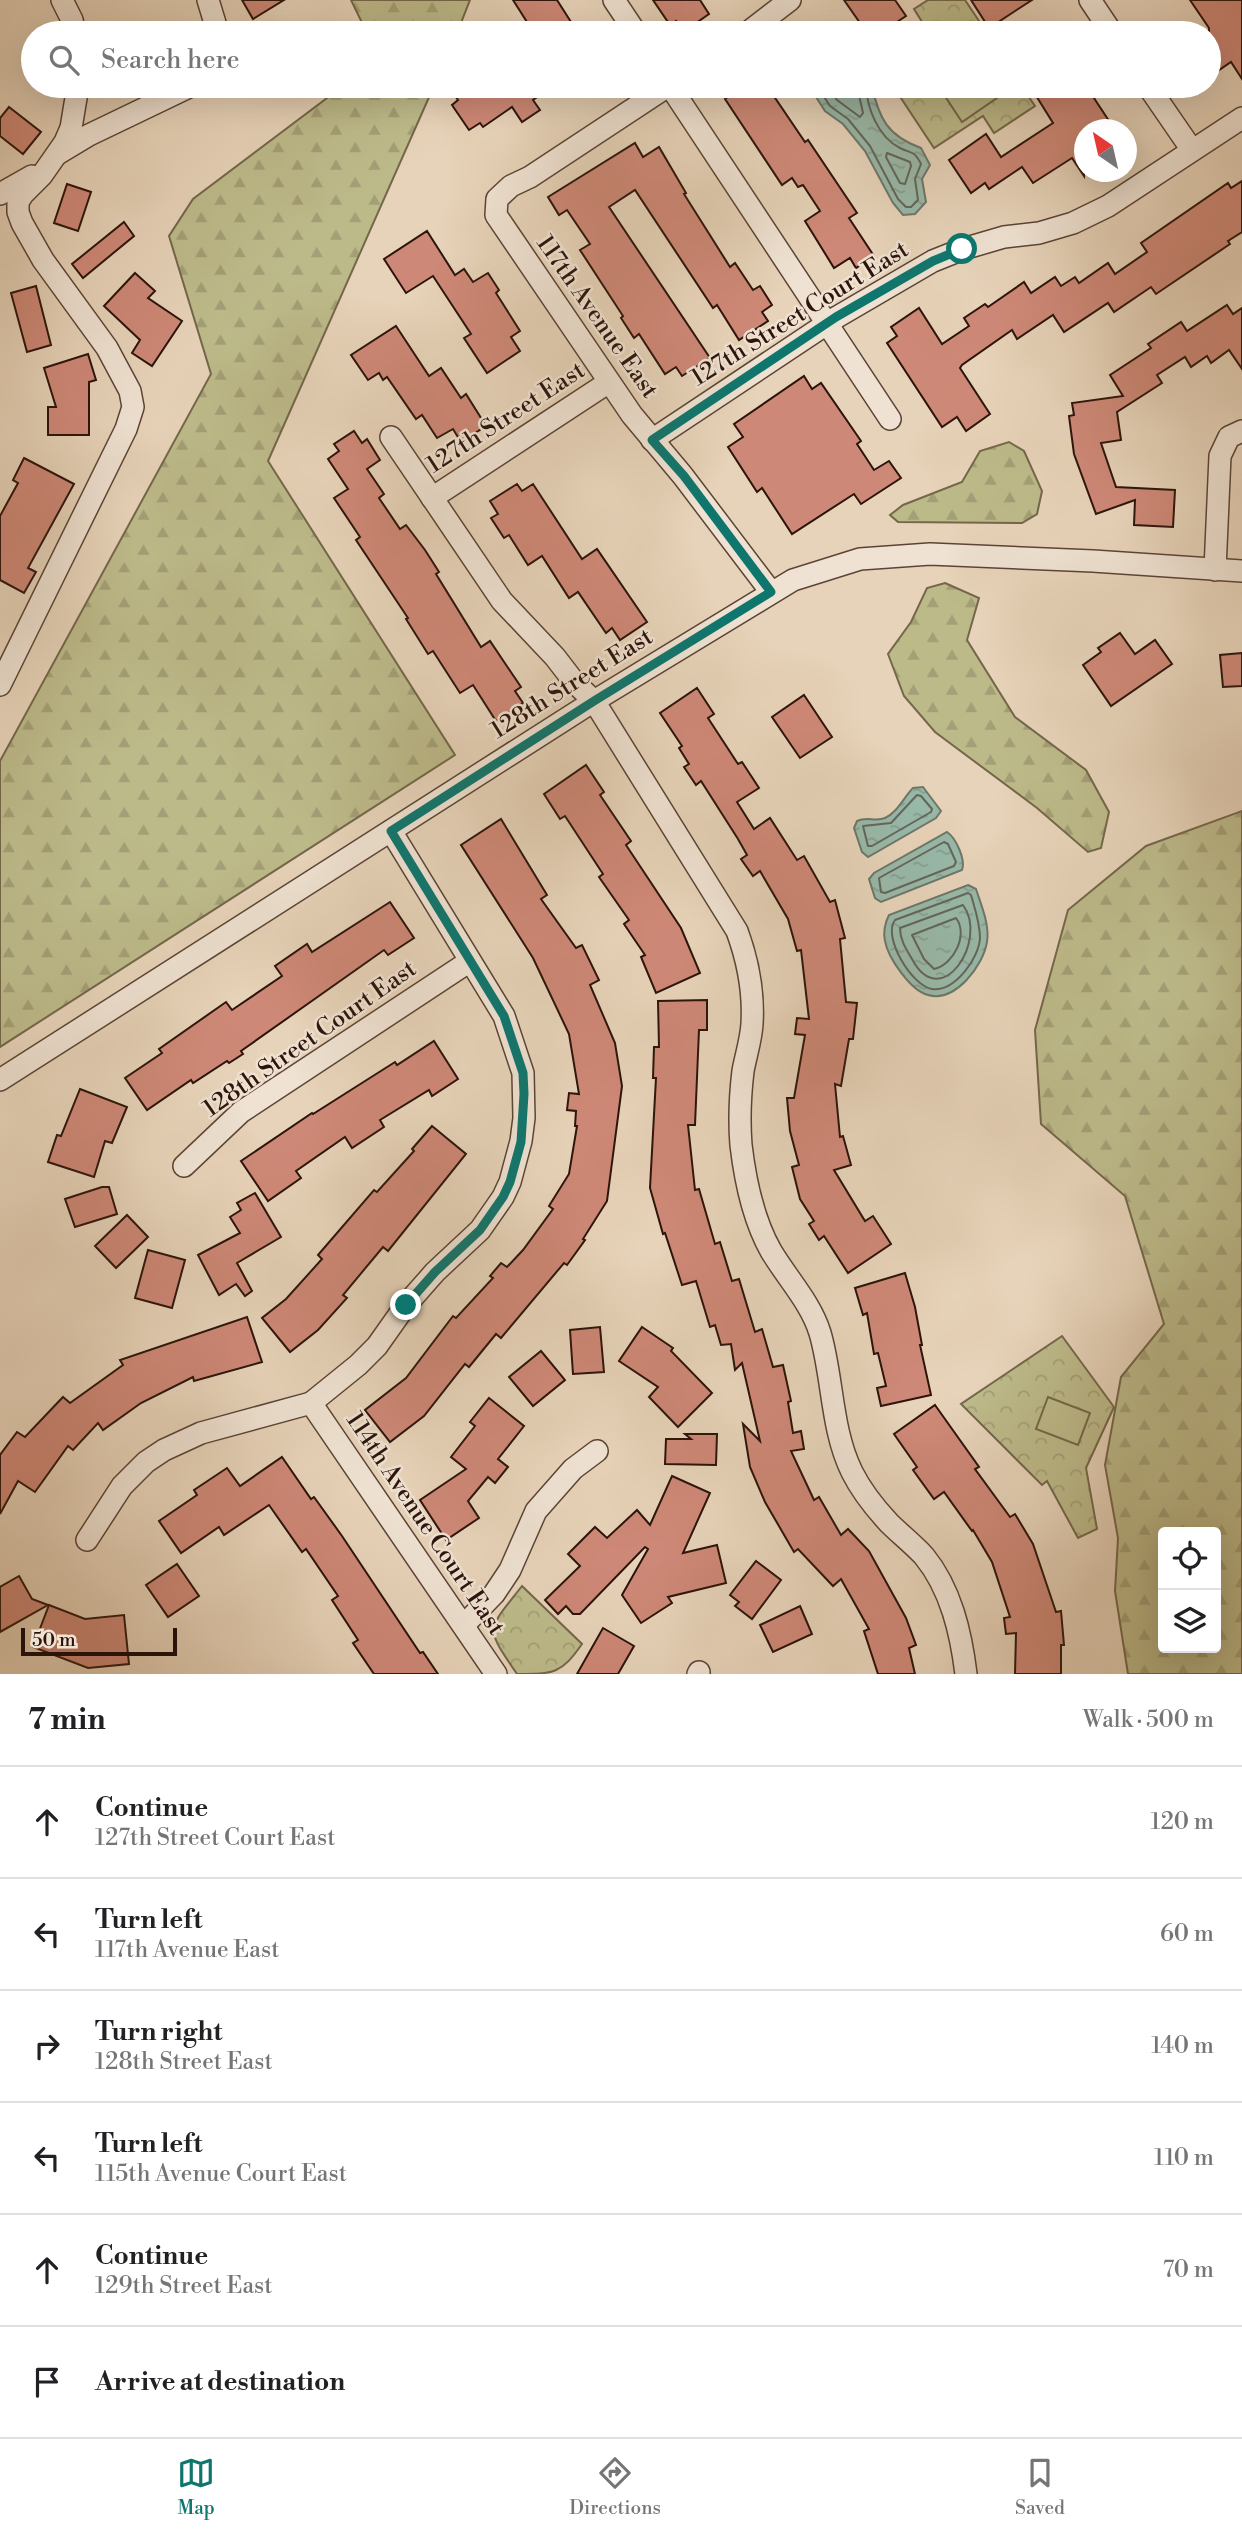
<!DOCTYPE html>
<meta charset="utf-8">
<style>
body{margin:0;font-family:"Libre Bodoni",serif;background:#f2f2f2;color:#202124}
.controls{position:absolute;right:21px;bottom:21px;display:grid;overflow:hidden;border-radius:7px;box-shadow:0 7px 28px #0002}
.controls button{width:63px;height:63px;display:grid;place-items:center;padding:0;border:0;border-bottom:2px solid #e0e0e0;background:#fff;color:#202124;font:35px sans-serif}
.compass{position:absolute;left:1074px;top:119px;width:63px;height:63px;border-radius:50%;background:#fff;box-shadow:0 7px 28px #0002;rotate:326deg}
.scale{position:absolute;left:21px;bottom:18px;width:156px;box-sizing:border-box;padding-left:7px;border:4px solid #2c140b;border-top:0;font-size:19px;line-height:24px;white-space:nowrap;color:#2c140b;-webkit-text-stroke:5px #efe2d2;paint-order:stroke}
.stop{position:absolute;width:21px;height:21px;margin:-16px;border:5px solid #0f766e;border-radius:50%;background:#fff}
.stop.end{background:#0f766e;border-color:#fff;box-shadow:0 2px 7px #0008}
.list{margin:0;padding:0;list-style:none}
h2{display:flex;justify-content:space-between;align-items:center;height:91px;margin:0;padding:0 28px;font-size:30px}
h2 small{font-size:23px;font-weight:400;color:#757577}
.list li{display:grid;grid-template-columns:46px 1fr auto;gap:21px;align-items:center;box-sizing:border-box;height:112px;padding:0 28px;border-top:2px solid #e0e0e0}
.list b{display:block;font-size:26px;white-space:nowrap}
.list p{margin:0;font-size:23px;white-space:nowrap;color:#757577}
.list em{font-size:23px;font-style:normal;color:#757577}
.icon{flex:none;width:38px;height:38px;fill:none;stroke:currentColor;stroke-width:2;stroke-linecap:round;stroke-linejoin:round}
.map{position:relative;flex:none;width:1242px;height:1674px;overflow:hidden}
.search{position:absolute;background:#fff;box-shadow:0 7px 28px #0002;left:21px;right:21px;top:21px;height:77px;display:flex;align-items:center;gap:18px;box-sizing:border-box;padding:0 24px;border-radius:38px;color:#757577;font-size:26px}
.sheet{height:763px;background:#fff}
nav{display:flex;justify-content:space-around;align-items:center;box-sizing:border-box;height:98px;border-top:2px solid #e0e0e0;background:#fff;font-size:19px;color:#757577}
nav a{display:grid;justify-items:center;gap:4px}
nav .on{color:#0f766e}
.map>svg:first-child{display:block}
</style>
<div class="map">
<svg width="1242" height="1674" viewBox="0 0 1242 1674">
<defs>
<pattern id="forest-firs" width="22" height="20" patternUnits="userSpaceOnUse" patternTransform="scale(1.75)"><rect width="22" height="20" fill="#bdba8a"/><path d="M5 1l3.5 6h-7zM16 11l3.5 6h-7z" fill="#a39f76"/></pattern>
<pattern id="park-crowns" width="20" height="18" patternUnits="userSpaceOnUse" patternTransform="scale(1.75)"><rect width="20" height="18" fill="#bdba8a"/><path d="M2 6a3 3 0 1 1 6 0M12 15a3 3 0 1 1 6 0" fill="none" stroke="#a39f76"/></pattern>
<pattern id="water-ripples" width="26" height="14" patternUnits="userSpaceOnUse" patternTransform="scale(1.75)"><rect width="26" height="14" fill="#98b9a9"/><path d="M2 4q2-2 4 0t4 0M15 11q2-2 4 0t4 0" fill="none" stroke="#839e90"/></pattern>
</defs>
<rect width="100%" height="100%" fill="#e7d3b9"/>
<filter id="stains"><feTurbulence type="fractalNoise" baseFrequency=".00286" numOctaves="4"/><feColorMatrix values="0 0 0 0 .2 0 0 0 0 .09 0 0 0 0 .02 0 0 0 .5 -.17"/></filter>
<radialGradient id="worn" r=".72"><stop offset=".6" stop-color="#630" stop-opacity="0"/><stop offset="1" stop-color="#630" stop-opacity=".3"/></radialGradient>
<g fill="url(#forest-firs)" stroke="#74674a" stroke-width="2" fill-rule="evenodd">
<polygon points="351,0 470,0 457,33 367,33"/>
<polygon points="343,86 434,86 268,461 455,755 0,1047 0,761 211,374 169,236 193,199"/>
<polygon points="1009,442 1024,451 1042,491 1037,514 1022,523 898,522 890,515 903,505 962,482 980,451"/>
<polygon points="945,583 979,598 967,640 1015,717 1086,770 1109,812 1101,848 1088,852 1037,808 935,732 904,696 888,654 911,622 927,588"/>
<path d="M1242 811V1674H1128L1115 1591 1118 1538 1105 1465 1121 1377 1164 1324 1125 1196 1041 1124 1035 1030 1068 910 1146 846ZM1163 1532H1216V1648H1163Z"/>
</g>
<g fill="url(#park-crowns)" stroke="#74674a" stroke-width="2">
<polygon points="928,0 965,0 987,33 911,33 924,25 914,9"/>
<polygon points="893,86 1021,86 1035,106 994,133 983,116 934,148"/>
<polygon points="1062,1336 1114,1407 1086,1468 1097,1529 1078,1538 1047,1481 1042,1485 961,1404"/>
<path d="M522 1586 582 1644C561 1674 554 1674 517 1674 484 1626 487 1631 522 1586Z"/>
</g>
<g fill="#bdba8a" stroke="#74674a" stroke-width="2">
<polygon points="947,86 1008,86 1010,89 962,122 941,90"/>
<polygon points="1048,1397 1090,1413 1078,1445 1036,1429"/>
</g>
<g fill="url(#water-ripples)" stroke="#6d776a" stroke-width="2">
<path d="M809 86H872C879 119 888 136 921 148L930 165 922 179 926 202 915 214 903 215 893 203 865 151 843 124 825 111Z"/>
<path d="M923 787 941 811 936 818 868 857 862 852 854 828 857 821C867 816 875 822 885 818 897 813 904 797 913 788Z"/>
<path d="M947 832C956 838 966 860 962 870L881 902 875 898 869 879 874 873Z"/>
<path d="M968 885 976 889C981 905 990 925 987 942 983 966 955 1003 928 995 911 991 888 958 885 941 883 932 885 923 889 915Z"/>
</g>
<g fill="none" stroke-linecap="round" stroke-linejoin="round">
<g stroke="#62665a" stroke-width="2">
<path d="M817 86 830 106 848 119 870 146 898 199 906 207H911L918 200 915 179 921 164C914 150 912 154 900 148 878 137 867 108 866 86"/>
<polyline points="828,86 837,100 860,117 863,113 857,86"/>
<polygon points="887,153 910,162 911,166 905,184 900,183 886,157"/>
<polygon points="917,795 921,796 932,809 931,812 872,846 868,846 863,826 891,823"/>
<polygon points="944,842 948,844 956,862 954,866 885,893 881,892 879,878"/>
<path d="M968 893 971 895C975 909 980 923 980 938 979 958 955 992 932 989 912 986 882 937 895 920Z"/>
<path d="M963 905C989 940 941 1014 912 959 906 949 900 940 900 928Z"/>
<path d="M956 918C969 935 953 965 934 969L924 959 912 935Z"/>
</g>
</g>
<g fill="#ce8877" stroke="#2c140b" stroke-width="2">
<polygon points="242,0 284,0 253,19"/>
<polygon points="513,0 557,0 578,33 534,33"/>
<polygon points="653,0 700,0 709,14 683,32 676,21 670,25"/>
<polygon points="844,0 895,0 906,16 880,33 867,33"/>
<polygon points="971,0 1032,0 989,28"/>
<polygon points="1190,0 1242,0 1242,79 1231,62 1209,77 1209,28"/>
<polygon points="448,86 553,86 533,100 540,110 522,122 512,107 483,127 480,123 469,130 452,105 458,100"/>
<polygon points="724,86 767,86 805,142 808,140 857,213 849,218 874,256 856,268 850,258 834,268 805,221 820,211 803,185 798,187 792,178 782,185 725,99 730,95"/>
<polygon points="1030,86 1086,86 1115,130 1084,130 1084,176 1072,158 1033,183 1022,167 989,189 985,183 971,193 949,160 986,134 1001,157 1053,123"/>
<polygon points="9,107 41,132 23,154 0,136 0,118"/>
<polygon points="635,143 643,157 659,147 686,193 684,194 730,267 735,263 753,290 760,286 772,305 762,312 768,321 739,340 717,305 713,308 635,190 609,207 710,358 682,376 676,367 665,374 639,334 634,338 621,318 623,316 580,250 590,244 567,210 559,215 548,197"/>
<polygon points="1242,181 1242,232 1228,241 1230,244 1156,294 1151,287 1114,312 1108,303 1064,332 1053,315 1017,339 1012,330 962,365 960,368 990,414 966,431 957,417 942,427 887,343 897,336 891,327 919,308 942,344 969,326 964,318 985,304 988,307 1024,282 1031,293 1055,277 1061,286 1075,277 1079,283 1108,263 1115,274 1147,252 1141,243 1228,183 1231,188"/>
<polygon points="67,184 91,192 78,231 54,223"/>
<polygon points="124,222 134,236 83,278 72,264"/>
<polygon points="427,231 455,275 464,269 473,282 488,273 499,290 496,293 520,331 511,337 520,351 487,373 464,338 471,334 433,276 406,293 384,259"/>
<polygon points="135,273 155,291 148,298 182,321 152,366 132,353 140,340 104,306"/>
<polygon points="36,286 51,345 27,352 11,293"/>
<polygon points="1227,305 1233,314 1242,308 1242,369 1229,350 1211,363 1207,356 1191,367 1185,357 1157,375 1162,383 1117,412 1121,440 1101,443 1116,487 1175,490 1173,527 1134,525 1135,500 1096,514 1074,454 1069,416 1074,415 1072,403 1123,396 1110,375 1151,348 1148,344 1181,322 1187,331"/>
<polygon points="396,326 429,376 441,368 461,398 466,394 486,426 461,442 453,429 437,438 422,415 416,419 387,377 383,380 379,373 368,380 351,355"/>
<polygon points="88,354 96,380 89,382 89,435 48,435 48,407 56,407 44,368"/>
<polygon points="804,376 812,389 821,383 861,441 857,444 874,470 889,461 901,478 861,504 854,494 792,534 762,488 757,492 728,447 743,437 734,424"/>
<polygon points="354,431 362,443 367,439 380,460 367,469 384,494 379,498 400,529 406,525 425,550 439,572 436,574 481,647 490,641 521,687 515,691 523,703 496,721 473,685 460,693 433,651 428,654 406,619 408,618 356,540 360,537 334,498 348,489 328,459 339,451 334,444"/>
<polygon points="24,458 74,484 28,568 36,572 24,593 0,580 0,516 18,483 13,480"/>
<polygon points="517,484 522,491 533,484 582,559 597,549 647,622 620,640 612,628 606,633 578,592 569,598 542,556 528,565 509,535 504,538 491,518 498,514 490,501"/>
<polygon points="1120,633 1135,654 1155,640 1172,664 1111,706 1083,665 1101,652 1098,648"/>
<polygon points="1242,653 1242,686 1223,687 1220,655"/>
<polygon points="697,688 714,714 708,718 738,764 742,762 759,788 737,802 754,829 770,818 797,860 804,856 830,902 835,900 845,938 840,939 846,1002 857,1003 853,1039 849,1039 841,1086 835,1084 840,1137 843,1136 851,1165 834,1170 865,1221 873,1216 891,1244 848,1273 824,1236 819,1240 809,1224 814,1221 800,1199 792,1167 799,1165 790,1131 787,1098 794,1098 805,1035 795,1034 797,1018 809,1019 801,950 797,951 788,919 760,871 753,876 741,859 747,855 738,839 701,781 696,785 684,767 689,764 679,748 682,746 660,713"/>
<polygon points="804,695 832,737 800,758 772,717"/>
<polygon points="586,765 604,792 600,795 631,841 626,845 681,928 700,973 656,993 641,957 645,955 624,924 629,920 599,877 603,874 565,816 560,819 544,794"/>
<polygon points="501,819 547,895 541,899 576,948 582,945 599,980 590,985 615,1043 622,1086 607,1201 583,1239 585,1240 567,1265 564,1263 501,1338 496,1334 469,1367 465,1364 424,1416 390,1442 365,1410 406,1378 453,1316 456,1318 493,1278 490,1276 501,1263 507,1267 523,1250 553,1209 549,1206 569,1174 577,1126 575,1126 576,1111 567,1110 569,1093 579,1094 569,1034 533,958 461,845"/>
<polygon points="390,902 414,938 388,955 384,950 241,1051 243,1054 229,1063 227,1061 193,1083 191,1080 147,1110 125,1078 162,1053 159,1049 226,1002 232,1010 282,976 275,966 307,944 312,952"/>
<polygon points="707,1000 707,1030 699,1030 695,1125 688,1125 695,1190 699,1189 715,1244 720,1242 732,1281 739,1279 755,1332 762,1329 773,1367 783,1365 791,1401 788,1402 793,1433 801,1431 804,1449 791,1451 814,1500 819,1497 841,1535 848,1529 869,1551 906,1618 916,1645 909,1648 915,1674 878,1674 864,1631 869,1629 841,1579 833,1586 798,1549 794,1552 765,1502 750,1467 743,1424 760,1441 742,1363 735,1370 731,1344 721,1345 715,1325 710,1327 696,1281 682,1285 665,1233 663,1234 650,1188 656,1078 653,1078 654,1047 659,1047 658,1001"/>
<polygon points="434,1041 458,1079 432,1096 429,1090 380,1120 384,1127 352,1148 345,1137 296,1171 301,1178 268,1201 241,1161 312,1113 313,1114 395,1062 397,1065"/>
<polygon points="80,1089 127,1107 112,1143 105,1141 94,1177 48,1162 57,1135 61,1136"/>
<polygon points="432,1126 466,1154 388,1251 383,1247 343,1295 347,1298 318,1330 290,1352 262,1318 286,1299 322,1259 318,1255 374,1190 377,1192 414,1151 412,1149"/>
<polygon points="102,1187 109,1187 117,1214 75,1227 65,1199"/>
<polygon points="255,1193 281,1237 237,1263 252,1291 245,1296 236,1284 219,1295 198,1255 240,1233 230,1217 241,1210 237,1203"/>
<polygon points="127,1215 148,1237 116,1268 95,1246"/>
<polygon points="148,1250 185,1260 172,1308 135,1298"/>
<polygon points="905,1273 915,1307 922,1345 920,1345 931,1395 881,1406 877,1388 886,1386 878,1353 874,1354 867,1313 863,1315 855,1288"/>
<polygon points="247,1317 262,1362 194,1381 193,1377 141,1403 103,1430 98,1423 73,1450 68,1446 35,1492 18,1481 0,1514 0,1455 17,1432 25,1437 63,1397 70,1403 123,1365 120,1360"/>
<polygon points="600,1327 604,1372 573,1374 570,1330"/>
<polygon points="642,1327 673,1348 671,1351 712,1393 678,1427 649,1397 658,1387 619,1361"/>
<polygon points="541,1351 565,1380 533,1406 509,1377"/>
<polygon points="489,1398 524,1426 498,1459 508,1467 495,1483 488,1477 468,1501 479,1518 446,1540 420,1500 466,1469 451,1457 475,1426 470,1422"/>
<polygon points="935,1405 979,1467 975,1469 1010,1517 1015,1514 1033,1544 1056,1612 1061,1611 1064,1645 1061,1645 1061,1674 1015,1674 1016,1633 1006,1634 1004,1618 1010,1617 992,1562 973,1530 972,1531 944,1492 934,1499 913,1470 917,1467 894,1434"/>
<polygon points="685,1434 717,1434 716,1465 665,1464 666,1439 691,1439"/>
<polygon points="282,1457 311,1499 314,1497 342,1536 420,1653 423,1652 438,1674 374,1674 353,1643 358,1640 332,1600 338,1596 306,1549 302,1552 269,1505 224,1535 219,1527 181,1553 159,1521 197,1495 194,1490 227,1468 240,1486"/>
<polygon points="672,1476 710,1493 683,1553 717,1545 726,1583 668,1597 672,1603 641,1623 622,1595 648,1549 645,1547 580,1614 573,1614 566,1606 558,1614 545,1600 580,1566 568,1554 595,1527 607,1538 637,1510 650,1525"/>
<polygon points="756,1561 781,1580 752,1619 735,1606 739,1602 730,1595"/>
<polygon points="177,1564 199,1596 168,1617 146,1585"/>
<polygon points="19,1576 32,1599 48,1605 0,1632 0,1587"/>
<polygon points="49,1605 85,1619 124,1615 129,1664 88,1668 33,1647"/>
<polygon points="800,1606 812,1634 773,1652 760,1625"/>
<polygon points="603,1628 634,1646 618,1674 577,1674"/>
</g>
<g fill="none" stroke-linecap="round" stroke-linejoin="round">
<g stroke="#5b4436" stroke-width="24">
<g id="minor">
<polyline points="62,0 72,20 75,33"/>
<polyline points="208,0 218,33"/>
<polyline points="614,0 636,33"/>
<polyline points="1090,0 1112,33"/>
<polyline points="747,33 790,0"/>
<polyline points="668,86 530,177 511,186 497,199 496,215 632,415 683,476 771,592"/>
<polyline points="670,86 890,419"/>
<polyline points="1148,86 1192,150"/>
<polyline points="59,153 89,135 191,86"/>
<polyline points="0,194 32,176"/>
<path d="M391 437 502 601 555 657 575 683 594 701 737 931C748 961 754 991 752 1024 751 1040 746 1055 743 1071 740 1096 739 1120 741 1145 745 1179 754 1221 771 1251 787 1278 811 1303 820 1333 833 1377 831 1430 852 1472 861 1490 875 1508 889 1523 900 1534 913 1544 924 1556 951 1589 961 1633 966 1674"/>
<polyline points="652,440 837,317 933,261 963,249 1004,237 1039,233 1073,223 1108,206 1242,118"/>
<polyline points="432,498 609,382"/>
<polyline points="1215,570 1220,456 1229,437 1242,431"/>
<polyline points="0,685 126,429 133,407 130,391 107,348 43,260 22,223 18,212 18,202 23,194 42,175 65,142 71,128 78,86"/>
<polyline points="0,1080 594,701 793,580 860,559 930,554 1093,561 1242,571"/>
<polyline points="184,1166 241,1112 470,961"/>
<polyline points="311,1403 496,1674"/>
<polyline points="87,1540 122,1486 146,1462 164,1450 201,1433 311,1403 358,1365 377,1346 406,1305 435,1272 480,1230 503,1197 510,1182 521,1141 524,1118 523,1073 504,1016 391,831"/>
<polyline points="464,1625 494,1594 510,1570 536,1511 573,1469 597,1451"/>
<polyline points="698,1674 699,1672"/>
</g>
</g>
<use href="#minor" stroke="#efe2d2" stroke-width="21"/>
</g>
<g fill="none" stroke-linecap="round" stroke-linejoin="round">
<polyline stroke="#0f766e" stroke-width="9" points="406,1305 435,1272 480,1230 503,1197 510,1182 521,1142 524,1094 523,1073 504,1016 391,831 594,701 771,592 684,476 652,440 836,317 933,261 962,249"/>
</g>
<g text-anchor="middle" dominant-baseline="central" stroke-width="5" stroke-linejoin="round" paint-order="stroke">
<g font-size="24" fill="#2c140b" stroke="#efe2d2">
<text transform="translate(800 314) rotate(-32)">127th Street Court East</text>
<text transform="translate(597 317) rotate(55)">117th Avenue East</text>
<text transform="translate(506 418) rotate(-33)">127th Street East</text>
<text transform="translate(572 684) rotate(-32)">128th Street East</text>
<text transform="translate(310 1039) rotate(-35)">128th Street Court East</text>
<text transform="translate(425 1524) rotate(56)">114th Avenue Court East</text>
</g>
</g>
<rect width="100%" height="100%" filter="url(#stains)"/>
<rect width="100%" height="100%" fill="url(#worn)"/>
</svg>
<div class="controls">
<button><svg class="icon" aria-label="locate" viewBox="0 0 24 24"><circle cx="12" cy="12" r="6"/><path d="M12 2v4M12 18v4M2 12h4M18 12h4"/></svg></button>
<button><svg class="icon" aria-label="layers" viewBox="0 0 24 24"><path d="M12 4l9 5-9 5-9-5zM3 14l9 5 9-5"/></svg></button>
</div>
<svg class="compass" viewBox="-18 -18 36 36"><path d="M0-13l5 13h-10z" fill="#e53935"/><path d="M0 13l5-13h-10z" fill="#757577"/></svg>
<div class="scale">50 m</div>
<div class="stop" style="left:962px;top:249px"></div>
<div class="stop end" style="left:406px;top:1305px"></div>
<div class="search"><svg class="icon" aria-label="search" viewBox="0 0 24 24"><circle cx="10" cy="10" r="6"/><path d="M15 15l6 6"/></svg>Search here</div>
</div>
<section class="sheet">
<h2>7 min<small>Walk · 500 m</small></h2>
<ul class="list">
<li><svg class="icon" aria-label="ahead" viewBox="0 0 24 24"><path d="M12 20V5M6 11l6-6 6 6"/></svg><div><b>Continue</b><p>127th Street Court East</p></div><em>120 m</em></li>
<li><svg class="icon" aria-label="left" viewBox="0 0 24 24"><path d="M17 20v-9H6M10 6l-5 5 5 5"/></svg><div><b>Turn left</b><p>117th Avenue East</p></div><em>60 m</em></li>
<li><svg class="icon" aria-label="right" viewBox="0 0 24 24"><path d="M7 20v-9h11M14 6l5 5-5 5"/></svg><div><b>Turn right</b><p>128th Street East</p></div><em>140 m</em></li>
<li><svg class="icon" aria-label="left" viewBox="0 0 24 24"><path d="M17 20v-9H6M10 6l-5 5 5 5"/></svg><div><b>Turn left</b><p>115th Avenue Court East</p></div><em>110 m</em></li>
<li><svg class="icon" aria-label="ahead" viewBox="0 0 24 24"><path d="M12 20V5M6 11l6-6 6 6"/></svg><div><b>Continue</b><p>129th Street East</p></div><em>70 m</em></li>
<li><svg class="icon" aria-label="arrive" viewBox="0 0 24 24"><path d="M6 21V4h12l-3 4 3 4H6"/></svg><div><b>Arrive at destination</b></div></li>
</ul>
</section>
<nav>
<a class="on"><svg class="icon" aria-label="map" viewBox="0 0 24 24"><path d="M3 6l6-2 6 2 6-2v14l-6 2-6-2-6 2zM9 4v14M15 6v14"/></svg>Map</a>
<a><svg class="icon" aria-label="directions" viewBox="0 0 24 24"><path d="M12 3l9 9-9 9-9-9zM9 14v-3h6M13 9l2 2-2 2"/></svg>Directions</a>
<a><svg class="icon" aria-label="saved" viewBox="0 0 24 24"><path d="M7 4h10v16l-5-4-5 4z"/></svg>Saved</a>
</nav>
